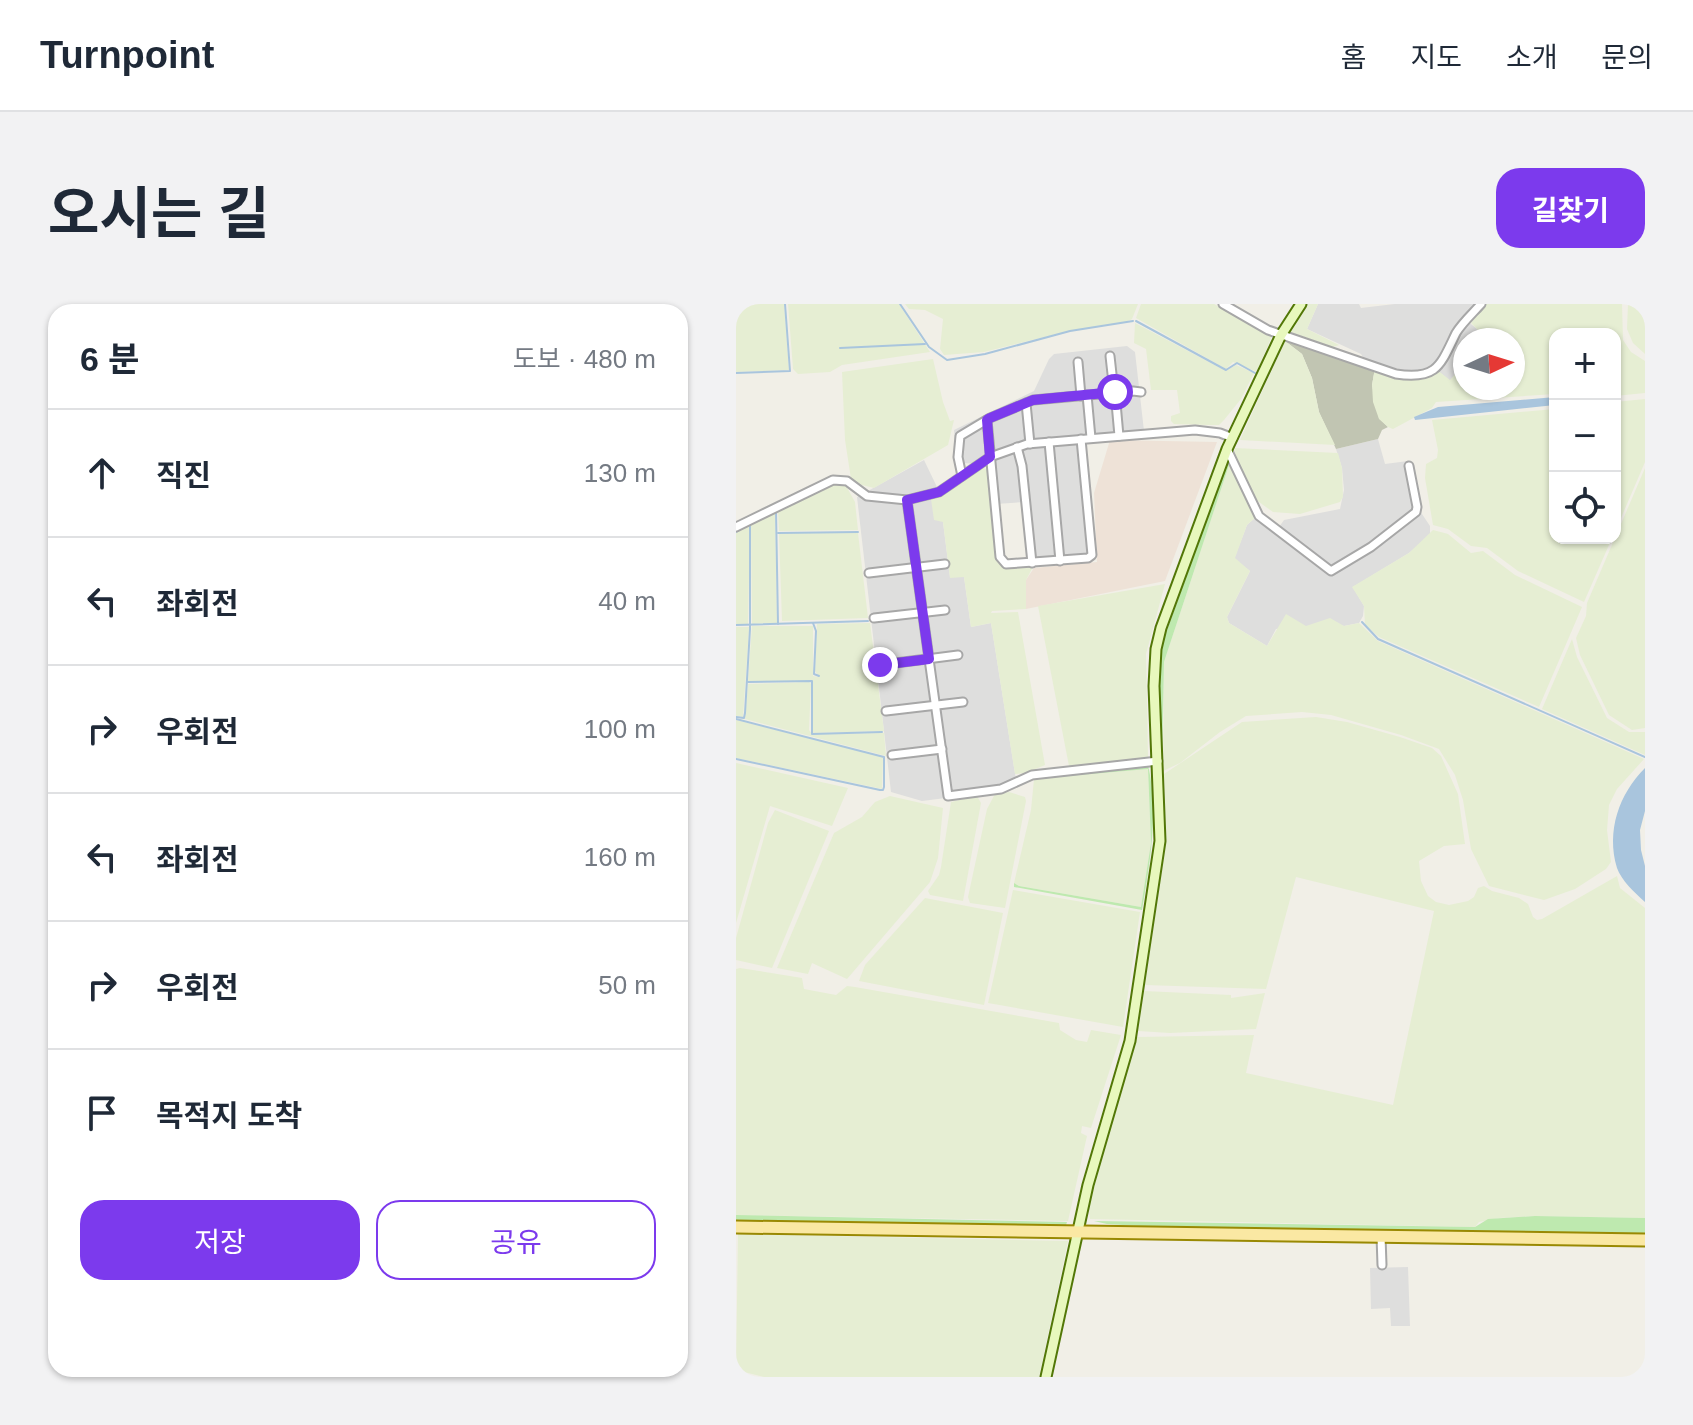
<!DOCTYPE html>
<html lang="ko">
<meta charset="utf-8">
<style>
body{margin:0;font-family:Helvetica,"Noto Sans KR",sans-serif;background:#f2f2f3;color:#1f2937}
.controls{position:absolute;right:24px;top:24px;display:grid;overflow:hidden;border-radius:16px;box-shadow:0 2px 6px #0004}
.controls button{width:72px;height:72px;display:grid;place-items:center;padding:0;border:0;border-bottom:2px solid #e0e1e3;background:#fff;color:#1f2937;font:40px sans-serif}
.compass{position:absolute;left:717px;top:24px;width:72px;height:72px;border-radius:50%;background:#fff;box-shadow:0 2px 6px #0004;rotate:86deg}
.stop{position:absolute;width:24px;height:24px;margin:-18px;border:6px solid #7c3aed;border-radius:50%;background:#fff}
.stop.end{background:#7c3aed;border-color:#fff;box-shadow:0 2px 8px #0008}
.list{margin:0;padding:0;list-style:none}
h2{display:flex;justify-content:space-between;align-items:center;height:104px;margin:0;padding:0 32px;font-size:34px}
h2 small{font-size:26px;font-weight:400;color:#747a83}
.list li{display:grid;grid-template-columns:52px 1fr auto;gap:24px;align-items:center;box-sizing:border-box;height:128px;padding:0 32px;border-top:2px solid #e0e1e3}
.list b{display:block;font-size:30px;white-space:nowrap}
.list em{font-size:26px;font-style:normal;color:#747a83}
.actions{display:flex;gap:16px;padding:24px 32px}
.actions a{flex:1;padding:18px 0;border:2px solid #7c3aed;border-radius:24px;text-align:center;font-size:28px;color:#7c3aed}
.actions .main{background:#7c3aed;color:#fff}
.icon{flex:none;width:44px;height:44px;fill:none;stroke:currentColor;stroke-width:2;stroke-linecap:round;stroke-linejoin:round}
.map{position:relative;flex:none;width:909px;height:1073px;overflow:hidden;border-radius:24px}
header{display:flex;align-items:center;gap:48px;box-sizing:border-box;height:112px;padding:0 40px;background:#fff;border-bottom:2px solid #e0e1e3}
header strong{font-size:38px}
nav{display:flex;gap:44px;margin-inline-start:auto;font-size:28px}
.intro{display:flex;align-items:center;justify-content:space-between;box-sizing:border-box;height:192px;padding:0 48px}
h1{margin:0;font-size:56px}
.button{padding:20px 36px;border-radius:24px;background:#7c3aed;color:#fff;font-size:28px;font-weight:700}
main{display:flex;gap:48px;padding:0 48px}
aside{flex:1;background:#fff;border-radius:24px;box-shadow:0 2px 6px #0004}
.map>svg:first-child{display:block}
</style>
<header>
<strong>Turnpoint</strong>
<nav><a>홈</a><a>지도</a><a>소개</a><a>문의</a></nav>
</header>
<div class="intro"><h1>오시는 길</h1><a class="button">길찾기</a></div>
<main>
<aside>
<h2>6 분<small>도보 · 480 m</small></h2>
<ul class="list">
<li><svg class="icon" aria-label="ahead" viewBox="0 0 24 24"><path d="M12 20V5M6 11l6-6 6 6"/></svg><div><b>직진</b></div><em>130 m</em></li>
<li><svg class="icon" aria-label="left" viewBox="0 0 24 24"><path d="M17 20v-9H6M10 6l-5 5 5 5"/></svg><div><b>좌회전</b></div><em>40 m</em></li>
<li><svg class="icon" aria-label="right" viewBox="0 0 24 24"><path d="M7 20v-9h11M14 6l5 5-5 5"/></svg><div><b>우회전</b></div><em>100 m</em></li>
<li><svg class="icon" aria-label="left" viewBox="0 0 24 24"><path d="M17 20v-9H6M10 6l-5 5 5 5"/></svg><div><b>좌회전</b></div><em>160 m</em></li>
<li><svg class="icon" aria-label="right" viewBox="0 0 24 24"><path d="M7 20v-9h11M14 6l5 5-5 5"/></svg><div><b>우회전</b></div><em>50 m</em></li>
<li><svg class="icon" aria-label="arrive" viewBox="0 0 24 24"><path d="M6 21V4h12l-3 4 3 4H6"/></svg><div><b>목적지 도착</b></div></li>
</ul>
<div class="actions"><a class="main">저장</a><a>공유</a></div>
</aside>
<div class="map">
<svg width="909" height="1073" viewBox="0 0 909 1073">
<rect width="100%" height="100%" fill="#f1efe7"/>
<g fill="#dededd">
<polygon points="582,0 623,0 625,4 659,0 742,0 729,15 747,30 743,36 729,36 729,59 714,77 696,62 687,68 679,69 629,57 625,50 571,25"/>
<polygon points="391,42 399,48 408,127 347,133 356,252 303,257 295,254 289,198 260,200 256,160 220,159 218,126 298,87 313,55 318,50"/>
<polygon points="642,135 649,160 672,157 684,207 694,222 694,231 673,249 617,283 628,302 627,312 623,319 608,322 601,320 540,325 531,342 493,319 491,313 514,267 498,255 511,221 520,213 541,226 548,216 604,205 608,186 606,164 600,145"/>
<polygon points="188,156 201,183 195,195 207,218 214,273 228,273 235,323 255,319 281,482 265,487 186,497 155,488 121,193"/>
<polygon points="672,963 674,1022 655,1022 654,1004 635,1005 634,964"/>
</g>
<polygon fill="#eee2d7" points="374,136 481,138 429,277 290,305 290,276 298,264 361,258 358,189"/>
<polygon fill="#c1c5b2" points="549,37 558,37 639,64 636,81 643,114 652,123 646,126 642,135 600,145 583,108 576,74 566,50"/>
<g fill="#e6eed3">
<polygon points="0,0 48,0 53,66 0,68"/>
<polygon points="52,0 163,0 194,48 106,61 94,68 62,70 57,65"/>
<polygon points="169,0 402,0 396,15 390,18 333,27 248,48 208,51 204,45 207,15 189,6 173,5"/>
<polygon points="405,0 478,0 536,32 521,68 497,58 490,65 400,14"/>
<polygon points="568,0 582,0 571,25 603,41 597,43 554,28"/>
<polygon points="749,0 886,0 887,36 895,48 909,57 909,89 879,92 879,30 819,30 819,90 700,98 696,104 657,125 652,123 643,115 637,98 636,81 639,64 681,75 691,74 701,66 714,76 729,59 729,84 777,84 777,36 743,36 746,30 735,19"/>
<polygon points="892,0 909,0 909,50 897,39 891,25"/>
<polygon points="399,19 490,67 500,61 518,69 505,95 488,116 483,121 473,121 438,120 435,117 435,112 444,109 441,86 415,86 410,45 398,39"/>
<polygon points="549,37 566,50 576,74 583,108 599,141 504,136"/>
<polygon points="197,55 207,98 214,117 218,116 212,141 138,184 118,179 115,175 109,136 106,68"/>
<polygon points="909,95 909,158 879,228 879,98"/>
<polygon points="819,105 819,234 876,234 848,298 782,267 751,244 735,242 712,225 697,221 689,174 690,160 701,154 702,146 696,116"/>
<polygon points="498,144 602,149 606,164 607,193 604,198 564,210 537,208 516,193 499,155"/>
<polygon points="494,158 520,213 511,221 499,254 514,267 491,313 493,319 531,342 550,310 570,322 594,314 608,322 623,319 642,337 908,455 881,485 873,501 871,526 875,558 870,565 839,585 808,596 753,582 735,545 727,496 719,471 703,445 665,431 595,411 566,408 510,412 484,428 444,459 427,467 428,358"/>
<polygon points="247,164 253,166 262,259 269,263 298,261 290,276 290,305 256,307 255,309 282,308 309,461 290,469 279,470 255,319 235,323 228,273 214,274 207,218 198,216 195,195"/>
<polygon points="909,164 909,424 896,426 873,411 844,351 840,334 850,312 851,299"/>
<polygon points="109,180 119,198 122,226 43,227 42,205 92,181"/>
<polygon points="39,207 41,319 16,320 15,221"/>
<polygon points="14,222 12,320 0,320 0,229"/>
<polygon points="697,226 712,230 735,249 747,247 779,271 846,303 803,403 643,333 629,321 628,302 616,283 673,249"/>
<polygon points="43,229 122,229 132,314 46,317"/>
<polygon points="429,280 410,350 412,454 333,462 302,302"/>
<polygon points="134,319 148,427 77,429 77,377 12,377 16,322 77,322 77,372 83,373 79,367 81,320"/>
<polygon points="0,323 13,323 13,325 7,413 0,412"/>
<polygon points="836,335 841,353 871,414 893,428 909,428 909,451 806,405"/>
<polygon points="73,378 75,380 73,426 76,430 148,429 150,452 9,415 12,380"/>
<polygon points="580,413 611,418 664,433 696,444 705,452 722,490 729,540 708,542 683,557 685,577 692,592 700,598 713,601 732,597 738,593 742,584 748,582 756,587 783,594 792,600 797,613 801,616 806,615 881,572 884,584 909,604 909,914 799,912 763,914 743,918 739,923 354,915 353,904 362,868 401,733 518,731 510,769 657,801 698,607 560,573 530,685 409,681 430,538 428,470 506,418"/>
<polygon points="0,416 147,453 146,485 0,454"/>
<polygon points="0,459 112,484 96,522 34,502 0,619"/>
<polygon points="412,465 415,539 405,603 283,582 278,579 295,506 298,475"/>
<polygon points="273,488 289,493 290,497 269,604 234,599 232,593 251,505 259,490"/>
<polygon points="154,492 207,504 202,554 194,578 111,675 76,659 72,670 41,664 98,529 126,513 139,498"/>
<polygon points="241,492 245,499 227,597 194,591 192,587 203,571 205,563 215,498"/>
<polygon points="39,506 93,527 36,664 0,656 0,634 32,519"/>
<polygon points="277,586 404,608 387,723 252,699"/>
<polygon points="189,594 267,609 248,701 123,677 129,661"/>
<polygon points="4,664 66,674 68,685 100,691 111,682 119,683 323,719 324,726 340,736 351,738 355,726 385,731 355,824 346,822 345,829 351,832 332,917 0,911 0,665"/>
<polygon points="408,687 495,691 495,694 529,689 520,725 434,729 402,727"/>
<polygon points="2,930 332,937 303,1073 28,1073 0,1066"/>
</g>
<g fill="#bee9af">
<polygon points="492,157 494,158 428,358 426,467 423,372 426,340"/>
<path d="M412 461C423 508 414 559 406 606L278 583V579L283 582 405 603 415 539 412 465 298 475 300 472Z"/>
<polygon points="0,911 331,918 330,921 324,922 0,917"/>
<polygon points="799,912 909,914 909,930 419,923 371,920 358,917 739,923 752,915"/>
</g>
<g fill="#a9c5dd">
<polygon points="819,93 819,101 679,116 678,113 702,103"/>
<path d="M909 464V507L904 526 905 546 909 562V598C899 589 885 576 881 564 870 527 883 490 909 464Z"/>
</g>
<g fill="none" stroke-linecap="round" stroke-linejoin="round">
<g stroke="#a9c5dd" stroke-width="2">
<polyline points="164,0 193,43 211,56 249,50 334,27 397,17"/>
<polyline points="400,17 490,66 501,59 519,69"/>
<polyline points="104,44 189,40"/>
<polyline points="0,69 54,67 49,0"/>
<polyline points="40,207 42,320"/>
<polyline points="0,228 19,217"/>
<polyline points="42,229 122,228"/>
<polyline points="626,318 642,335 909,453"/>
<polyline points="77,319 80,327 78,370 83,372"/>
<polyline points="0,321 132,317"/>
<polyline points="12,378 76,377 76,430 146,428"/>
<polyline points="0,413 8,414 9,409 14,325 14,220"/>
<polyline points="0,415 148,453 148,483 147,486 144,486 0,455"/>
</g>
<g stroke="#a7a7a7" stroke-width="11">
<g id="street">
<path d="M487 0 532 26 660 70C701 76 704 62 720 29 726 19 737 9 745 0"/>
<polyline points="374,52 378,88"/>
<polyline points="342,58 345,92"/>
<polyline points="379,88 383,132"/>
<polyline points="351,91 355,134"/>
<polyline points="290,99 294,140"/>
<polyline points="251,116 264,253 270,260 352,254 356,251 345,135"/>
<polyline points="313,138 324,257"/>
<polyline points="281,143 286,162 296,259"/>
<polyline points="491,145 523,212 595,267 635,243 680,208 681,203 673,162"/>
<polyline points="226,172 222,153 224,132 254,114 297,96 397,87 405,88"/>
<polyline points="0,223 97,176 111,177 131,192 171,196"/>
<polyline points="133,269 209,260"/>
<polyline points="138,314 209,306"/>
<polyline points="144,361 222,351"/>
<polyline points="150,407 227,398"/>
<polyline points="156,451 206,445"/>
<polyline points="422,457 296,471 265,485 212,492 171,196 203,188 254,153 291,140 459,126 484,129 497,134"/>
<polyline points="645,932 646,961"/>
</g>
</g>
<g stroke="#527707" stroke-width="13">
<polyline id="secondary" points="310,1073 352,881 394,737 424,537 418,382 420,345 425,324 491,145 545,31 565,0"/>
</g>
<g stroke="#998903" stroke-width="15">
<polyline id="primary" points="0,923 909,936"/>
</g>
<use href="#street" stroke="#fff" stroke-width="7"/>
<use href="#secondary" stroke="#e8f8bd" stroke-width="9"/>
<use href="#primary" stroke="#fae8a3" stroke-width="11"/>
</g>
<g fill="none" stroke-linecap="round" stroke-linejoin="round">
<polyline stroke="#7c3aed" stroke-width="10" points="144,361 193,355 171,196 203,188 254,153 251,116 254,114 297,96 379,88"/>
</g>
</svg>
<div class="controls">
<button>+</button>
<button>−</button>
<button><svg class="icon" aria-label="locate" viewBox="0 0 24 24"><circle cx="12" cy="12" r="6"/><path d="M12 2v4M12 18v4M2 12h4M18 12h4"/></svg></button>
</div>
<svg class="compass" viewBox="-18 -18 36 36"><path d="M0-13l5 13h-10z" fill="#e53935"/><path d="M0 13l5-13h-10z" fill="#747a83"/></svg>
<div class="stop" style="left:379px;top:88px"></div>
<div class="stop end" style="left:144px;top:361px"></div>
</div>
</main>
